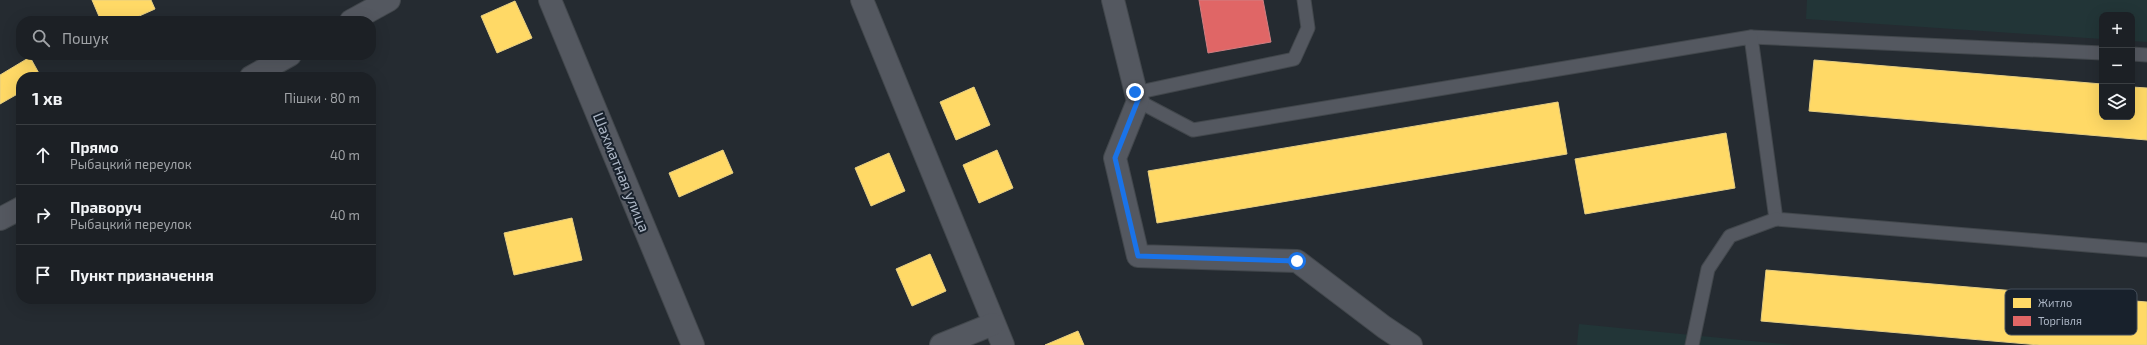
<!DOCTYPE html>
<html lang="uk">
<meta charset="utf-8">
<style>
body{margin:0;font-family:"Exo 2",sans-serif;background:#292d32;color:#f1f3f6}
.controls{position:absolute;right:12px;top:12px;display:grid;overflow:hidden;border-radius:8px;box-shadow:0 4px 16px #0002}
.controls button{width:36px;height:36px;display:grid;place-items:center;padding:0;border:0;border-bottom:1px solid #3a3e42;background:#1c2025;color:#f1f3f6;font:20px sans-serif}
.stop{position:absolute;width:12px;height:12px;margin:-9px;border:3px solid #1a73e8;border-radius:50%;background:#fff}
.stop.end{background:#1a73e8;border-color:#fff;box-shadow:0 1px 4px #0008}
.list{margin:0;padding:0;list-style:none}
h2{display:flex;justify-content:space-between;align-items:center;height:52px;margin:0;padding:0 16px;font-size:17px}
h2 small{font-size:13px;font-weight:400;color:#a0a3a7}
.list li{display:grid;grid-template-columns:26px 1fr auto;gap:12px;align-items:center;box-sizing:border-box;height:60px;padding:0 16px;border-top:1px solid #3a3e42}
.list b{display:block;font-size:15px;white-space:nowrap}
.list p{margin:0;font-size:13px;white-space:nowrap;color:#a0a3a7}
.list em{font-size:13px;font-style:normal;color:#a0a3a7}
.icon{flex:none;width:22px;height:22px;fill:none;stroke:currentColor;stroke-width:2;stroke-linecap:round;stroke-linejoin:round}
.map{position:relative;flex:none;width:2147px;height:345px;overflow:hidden}
.search{position:absolute;background:#1c2025;box-shadow:0 4px 16px #0002;left:16px;top:16px;width:360px;height:44px;display:flex;align-items:center;gap:10px;box-sizing:border-box;padding:0 14px;border-radius:16px;color:#a0a3a7;font-size:15px}
.panel{position:absolute;background:#1c2025;box-shadow:0 4px 16px #0002;left:16px;top:72px;width:360px;height:232px;border-radius:16px}
.map>svg:first-child{display:block}
</style>
<div class="map">
<svg width="2147" height="345" viewBox="0 0 2147 345">
<rect width="100%" height="100%" fill="#252b31"/>
<g fill="#223537">
<polygon points="1807,0 2147,0 2147,42 2132,41 2132,15 2102,15 2102,39 1806,19"/>
<polygon points="1579,324 1794,345 1577,345"/>
</g>
<g fill="#ffd966" stroke="#e6ce82">
<polygon points="92,0 151,0 155,9 128,21 101,21"/>
<polygon points="515,1 532,38 497,53 481,16"/>
<polygon points="30,57 41,77 21,77 21,92 0,104 0,75"/>
<polygon points="1814,60 2102,84 2102,117 2132,117 2132,87 2147,88 2147,140 1809,111"/>
<polygon points="974,87 990,125 956,140 940,102"/>
<polygon points="1558,102 1567,154 1157,223 1148,171"/>
<polygon points="1726,133 1735,188 1585,214 1575,159"/>
<polygon points="723,150 733,173 679,197 669,173"/>
<polygon points="997,150 1013,188 979,203 963,165"/>
<polygon points="889,153 905,191 871,206 855,168"/>
<polygon points="572,218 582,260 514,275 504,233"/>
<polygon points="930,254 946,291 912,306 896,269"/>
<polygon points="1766,270 2147,302 2147,345 2039,345 1761,321"/>
<polygon points="1078,331 1084,345 1045,345"/>
</g>
<polygon fill="#e06666" stroke="#d07e82" points="1199,0 1263,0 1271,42 1208,53"/>
<g fill="none" stroke-linecap="round" stroke-linejoin="round">
<g stroke="#42474c" stroke-width="15">
<g id="service">
<polyline points="1751,37 2102,53"/>
<polyline points="2132,54 2147,55"/>
<polyline points="1135,93 1294,59 1308,28 1304,0"/>
<polyline points="1138,101 1193,130 1751,37 1776,219 2147,250"/>
<polyline points="1692,345 1708,269 1730,236 1776,219"/>
</g>
</g>
<g stroke="#42474c" stroke-width="24">
<g id="minor">
<polyline points="550,0 693,345"/>
<polyline points="862,0 1003,345"/>
<polyline points="1113,0 1138,101 1115,158 1138,256 1297,261 1384,327 1411,345"/>
<polyline points="941,345 993,324"/>
</g>
</g>
<g stroke="#42474c" stroke-width="24">
<g id="tertiary">
<polyline points="351,21 389,0"/>
<polyline points="251,77 290,55"/>
<polyline points="0,219 21,208"/>
</g>
</g>
<use href="#service" stroke="#545860" stroke-width="13"/>
<use href="#minor" stroke="#545860" stroke-width="22"/>
<use href="#tertiary" stroke="#545860" stroke-width="22"/>
</g>
<g fill="none" stroke-linecap="round" stroke-linejoin="round">
<polyline stroke="#1a73e8" stroke-width="5" points="1135,92 1138,100 1115,158 1138,256 1297,261"/>
</g>
<g text-anchor="middle" dominant-baseline="central" stroke-width="4" stroke-linejoin="round" paint-order="stroke">
<g font-size="15" fill="#acb6c5" stroke="#18212c">
<text transform="translate(622 172) rotate(68)">Шахматная улица</text>
</g>
</g>
<rect x="2005" y="289" width="132" height="46" rx="6" fill="#18212c" stroke="#444e5a" stroke-width="1"/>
<rect x="2013" y="298" width="18" height="10" fill="#ffd966"/>
<rect x="2013" y="316" width="18" height="10" fill="#e06666"/>
<g font-size="11" fill="#acb6c5">
<text x="2038" y="307">Житло</text>
<text x="2038" y="325">Торгівля</text>
</g>
</svg>
<div class="controls">
<button>+</button>
<button>−</button>
<button><svg class="icon" aria-label="layers" viewBox="0 0 24 24"><path d="M12 4l9 5-9 5-9-5zM3 14l9 5 9-5"/></svg></button>
</div>
<div class="stop" style="left:1297px;top:261px"></div>
<div class="stop end" style="left:1135px;top:92px"></div>
<div class="search"><svg class="icon" aria-label="search" viewBox="0 0 24 24"><circle cx="10" cy="10" r="6"/><path d="M15 15l6 6"/></svg>Пошук</div>
<section class="panel">
<h2>1 хв<small>Пішки · 80 m</small></h2>
<ul class="list">
<li><svg class="icon" aria-label="ahead" viewBox="0 0 24 24"><path d="M12 20V5M6 11l6-6 6 6"/></svg><div><b>Прямо</b><p>Рыбацкий переулок</p></div><em>40 m</em></li>
<li><svg class="icon" aria-label="right" viewBox="0 0 24 24"><path d="M7 20v-9h11M14 6l5 5-5 5"/></svg><div><b>Праворуч</b><p>Рыбацкий переулок</p></div><em>40 m</em></li>
<li><svg class="icon" aria-label="arrive" viewBox="0 0 24 24"><path d="M6 21V4h12l-3 4 3 4H6"/></svg><div><b>Пункт призначення</b></div></li>
</ul>
</section>
</div>
